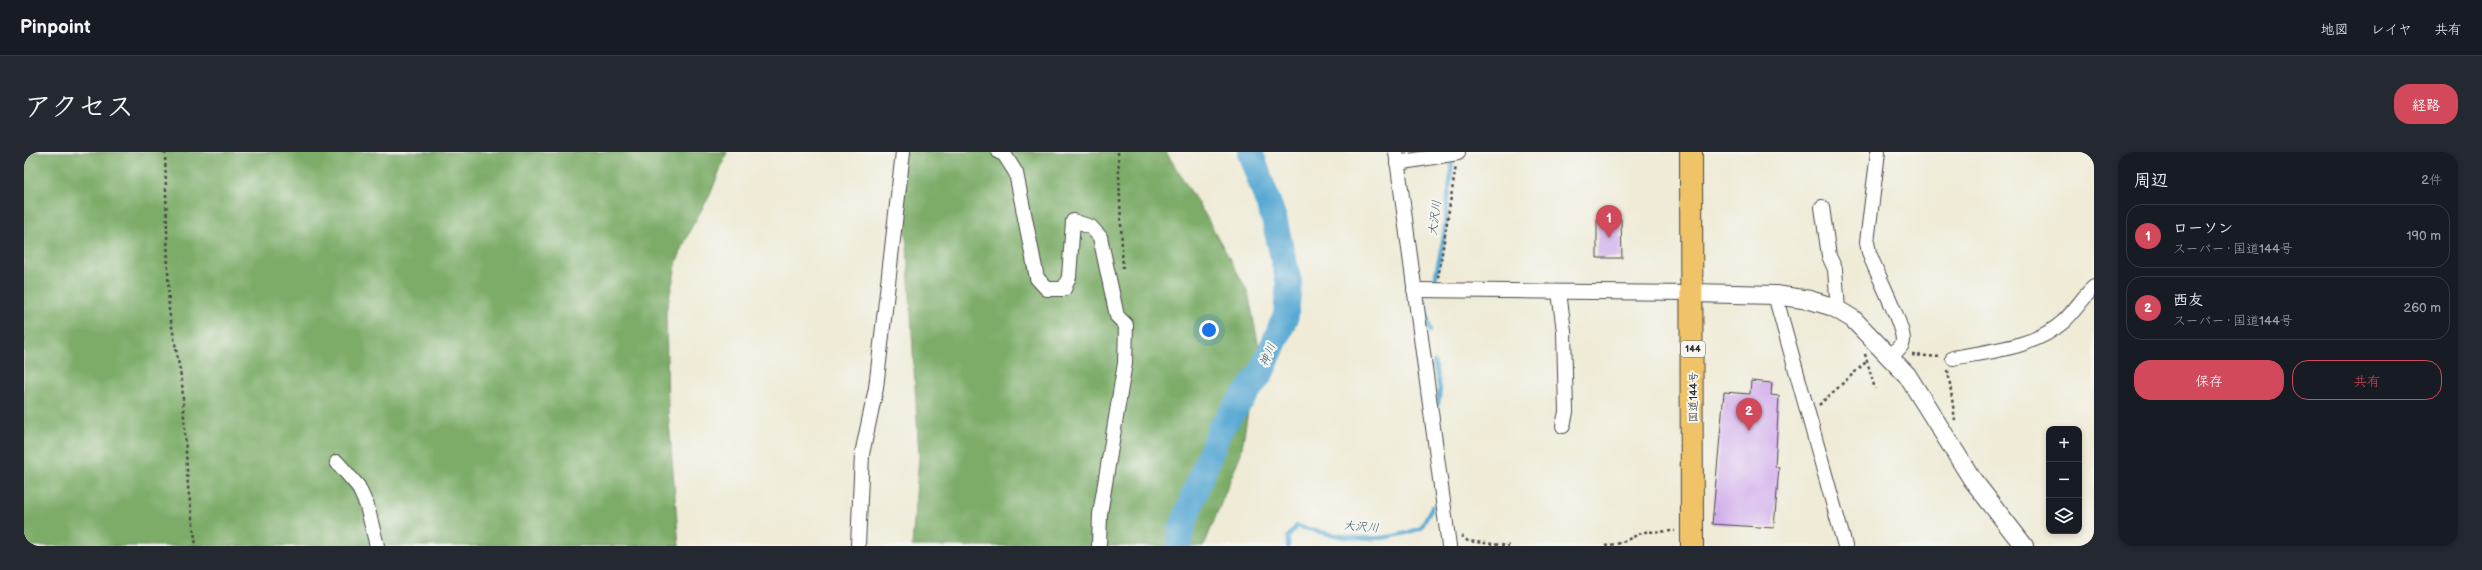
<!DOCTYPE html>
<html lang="ja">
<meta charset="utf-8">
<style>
body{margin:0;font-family:"Balsamiq Sans","Klee One",sans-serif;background:#242831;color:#f1f3f6}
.controls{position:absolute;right:12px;bottom:12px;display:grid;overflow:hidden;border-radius:8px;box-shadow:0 2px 6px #0003}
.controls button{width:36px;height:36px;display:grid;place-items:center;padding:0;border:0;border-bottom:1px solid #363941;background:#171b24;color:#f1f3f6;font:20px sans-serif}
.you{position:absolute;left:1185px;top:178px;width:14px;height:14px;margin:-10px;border:3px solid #fff;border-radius:50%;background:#1a73e8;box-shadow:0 0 0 6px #1a73e833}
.badge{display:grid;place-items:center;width:26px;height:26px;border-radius:50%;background:#d1495b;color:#fff;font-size:13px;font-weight:700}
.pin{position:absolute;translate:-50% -33px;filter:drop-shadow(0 1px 2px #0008)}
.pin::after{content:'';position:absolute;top:21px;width:14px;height:12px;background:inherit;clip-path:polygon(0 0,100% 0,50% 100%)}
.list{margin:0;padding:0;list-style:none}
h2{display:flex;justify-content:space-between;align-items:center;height:52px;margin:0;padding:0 16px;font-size:17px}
h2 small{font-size:13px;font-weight:400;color:#9ea1a6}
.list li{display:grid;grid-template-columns:26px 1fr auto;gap:12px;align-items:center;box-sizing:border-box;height:64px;margin:0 8px 8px;padding:0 8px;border:1px solid #363941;border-radius:16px}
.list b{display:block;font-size:15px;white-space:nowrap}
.list p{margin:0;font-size:13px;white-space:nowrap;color:#9ea1a6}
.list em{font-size:13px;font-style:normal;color:#9ea1a6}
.actions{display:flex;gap:8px;padding:12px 16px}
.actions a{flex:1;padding:9px 0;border:1px solid #d1495b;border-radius:16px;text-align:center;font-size:14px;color:#d1495b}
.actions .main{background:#d1495b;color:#fff}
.icon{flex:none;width:22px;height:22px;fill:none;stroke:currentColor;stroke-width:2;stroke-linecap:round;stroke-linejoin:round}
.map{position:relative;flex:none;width:2070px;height:394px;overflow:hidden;border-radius:16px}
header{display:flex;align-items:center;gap:24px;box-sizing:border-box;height:56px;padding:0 20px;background:#171b24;border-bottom:1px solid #363941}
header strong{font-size:19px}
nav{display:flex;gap:22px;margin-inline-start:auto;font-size:14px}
.intro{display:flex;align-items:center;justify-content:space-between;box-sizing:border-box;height:96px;padding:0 24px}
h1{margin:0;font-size:28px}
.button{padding:10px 18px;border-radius:16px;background:#d1495b;color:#fff;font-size:14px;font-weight:700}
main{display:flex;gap:24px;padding:0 24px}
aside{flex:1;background:#171b24;border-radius:16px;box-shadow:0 2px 6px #0003}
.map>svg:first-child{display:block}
</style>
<header>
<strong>Pinpoint</strong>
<nav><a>地図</a><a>レイヤ</a><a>共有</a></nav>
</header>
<div class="intro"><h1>アクセス</h1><a class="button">経路</a></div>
<main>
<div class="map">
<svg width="2070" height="394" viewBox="0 0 2070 394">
<rect width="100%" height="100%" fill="#f6f6f2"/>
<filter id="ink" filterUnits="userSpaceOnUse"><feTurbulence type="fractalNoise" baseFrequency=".025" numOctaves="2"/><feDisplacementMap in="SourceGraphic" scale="8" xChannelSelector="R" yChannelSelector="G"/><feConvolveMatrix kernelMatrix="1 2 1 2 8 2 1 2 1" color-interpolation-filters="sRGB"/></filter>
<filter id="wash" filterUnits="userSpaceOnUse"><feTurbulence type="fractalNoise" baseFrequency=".012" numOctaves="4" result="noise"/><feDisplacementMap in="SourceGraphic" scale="16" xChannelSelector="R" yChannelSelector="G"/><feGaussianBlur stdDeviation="0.9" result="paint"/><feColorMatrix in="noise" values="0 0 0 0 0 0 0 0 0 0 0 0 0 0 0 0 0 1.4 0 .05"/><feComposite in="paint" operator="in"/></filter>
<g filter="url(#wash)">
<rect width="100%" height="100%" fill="#efebd7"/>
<g fill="#7bac67" stroke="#536c49">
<polygon points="0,0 703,0 686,43 666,78 653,109 642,161 644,257 655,394 0,394"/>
<polygon points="870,0 1142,0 1182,64 1224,140 1235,195 1217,301 1180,394 888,394 895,304 883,93"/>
</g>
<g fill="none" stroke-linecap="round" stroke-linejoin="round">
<g stroke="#58a9d3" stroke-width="4.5">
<polyline points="1410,133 1420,84 1429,4"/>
<polyline points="1401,150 1406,179"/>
<polyline points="1410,210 1416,237 1414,252"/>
<path d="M1264 394V385L1273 374C1320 386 1351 394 1397 376L1408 355"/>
</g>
<polyline stroke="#58a9d3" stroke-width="26" points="1155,394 1157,379 1171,340 1196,277 1237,221 1262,163 1265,131 1250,67 1226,0"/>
</g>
<g id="blocks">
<g fill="#d2aeed">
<polygon points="1573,67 1597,67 1598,106 1573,106"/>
<polygon points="1727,229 1748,231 1747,243 1755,244 1751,315 1755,315 1750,376 1688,372 1700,240 1726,242"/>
</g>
</g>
</g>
<g filter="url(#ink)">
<use href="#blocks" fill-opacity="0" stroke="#484845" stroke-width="1"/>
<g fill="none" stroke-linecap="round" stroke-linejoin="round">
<g stroke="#484845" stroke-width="16">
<g id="minor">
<polyline points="975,0 980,2 992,21 1013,126 1023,137 1040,137 1045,125 1049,69 1067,75 1076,85 1093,164 1102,173 1101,211 1076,362 1075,394"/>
<polyline points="1372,0 1425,394"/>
<path d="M1854 0 1843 90 1845 101C1852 120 1879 172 1879 188 1879 196 1871 199 1865 203"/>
<polyline points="1373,11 1434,1"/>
<polyline points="1798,55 1805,104 1811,117 1814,158"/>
<polyline points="1390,138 1669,141"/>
<polyline points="1535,140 1540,179 1542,260 1539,274"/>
<polyline points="1751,143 1821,394"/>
<path d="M1929 206C1966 199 2009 196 2039 170 2051 159 2059 145 2070 135"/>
<polyline points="313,310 334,334 343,354 353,394"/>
<polyline points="834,394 838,302 852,236 879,0"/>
</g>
</g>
<g stroke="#484845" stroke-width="20">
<polyline id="tertiary" points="1669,141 1751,143 1786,148 1809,155 1829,167 1883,223 1948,327 2000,394"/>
</g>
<g stroke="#484845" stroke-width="24">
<polyline id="trunk" points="1667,0 1668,394"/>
</g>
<g stroke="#484845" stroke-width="2.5" stroke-dasharray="3 3" stroke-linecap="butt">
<polyline points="141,0 145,158 158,230 164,335 172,394"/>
<polyline points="1094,0 1099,119"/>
<polyline points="1414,126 1432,14"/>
<polyline points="1841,202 1851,237"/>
<polyline points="1888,203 1917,205"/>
<polyline points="1924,218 1931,268"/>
<polyline points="1795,253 1842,210"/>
<polyline points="1437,384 1444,389 1485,394"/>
<polyline points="1581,394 1597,391 1619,380 1651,379"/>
</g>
<use href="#minor" stroke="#fff" stroke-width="14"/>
<use href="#tertiary" stroke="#fff" stroke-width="18"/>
<use href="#trunk" stroke="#f0c369" stroke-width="22"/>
</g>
</g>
<g text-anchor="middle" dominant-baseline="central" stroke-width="4" stroke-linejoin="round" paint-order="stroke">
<rect fill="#f6f6f2" stroke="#686867" stroke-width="1" x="1657" y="189" width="24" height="16" rx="3"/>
<g font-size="10" font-weight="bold" fill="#2b2b2b">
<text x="1669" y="197">144</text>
</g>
<g font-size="11" fill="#2b2b2b" stroke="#f6f6f2">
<text transform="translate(1669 245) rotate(-90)">国道144号</text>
</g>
<g font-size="12" font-style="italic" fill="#3b5766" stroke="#f6f6f2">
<text transform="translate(1411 66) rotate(-83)">大沢川</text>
<text transform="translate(1244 203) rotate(-67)">神川</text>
<text transform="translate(1337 375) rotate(5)">大沢川</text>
</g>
</g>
</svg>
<div class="controls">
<button>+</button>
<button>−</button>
<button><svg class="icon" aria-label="layers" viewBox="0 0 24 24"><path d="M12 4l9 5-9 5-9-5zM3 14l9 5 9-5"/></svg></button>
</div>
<div class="you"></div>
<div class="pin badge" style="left:1585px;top:86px">1</div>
<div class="pin badge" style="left:1725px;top:279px">2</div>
</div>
<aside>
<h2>周辺<small>2件</small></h2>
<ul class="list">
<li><span class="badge">1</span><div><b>ローソン</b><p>スーパー · 国道144号</p></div><em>190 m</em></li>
<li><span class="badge">2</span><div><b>西友</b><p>スーパー · 国道144号</p></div><em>260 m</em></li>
</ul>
<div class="actions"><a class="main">保存</a><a>共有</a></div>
</aside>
</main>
